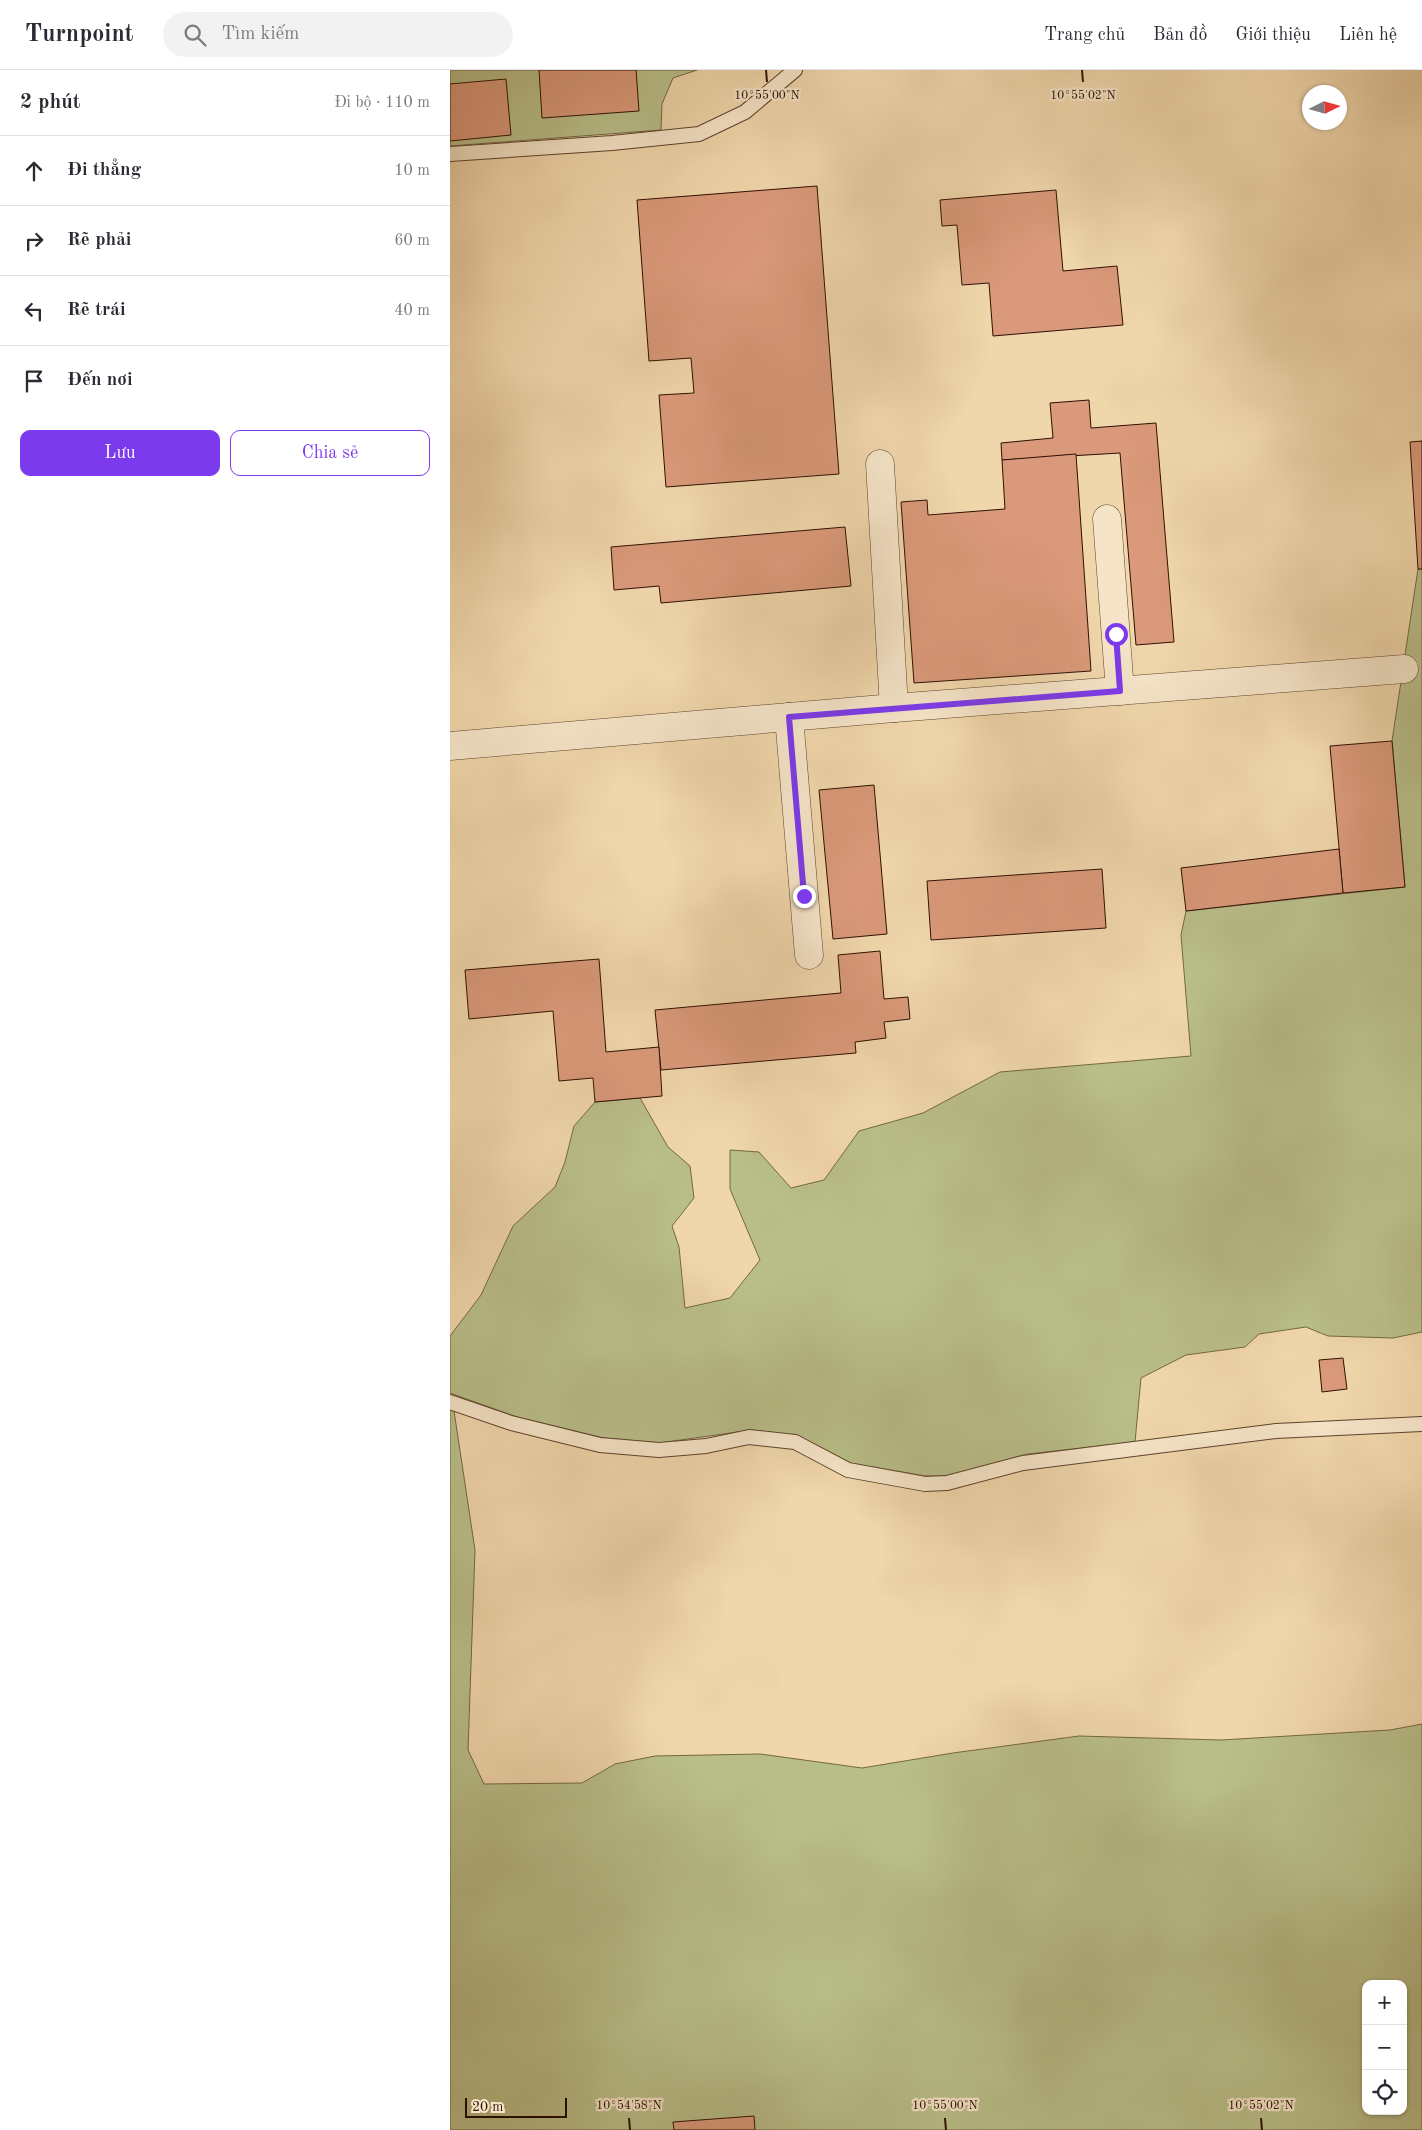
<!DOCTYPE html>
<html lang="vi">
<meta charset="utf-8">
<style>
body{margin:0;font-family:"Old Standard TT",serif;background:#f2f2f3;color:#2b2b33}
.controls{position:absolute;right:15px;bottom:15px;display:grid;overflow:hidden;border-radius:10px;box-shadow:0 1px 4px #0004}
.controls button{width:45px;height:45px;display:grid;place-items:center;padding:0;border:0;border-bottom:1px solid #e1e1e2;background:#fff;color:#2b2b33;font:25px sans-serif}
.compass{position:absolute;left:852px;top:15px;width:45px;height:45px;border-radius:50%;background:#fff;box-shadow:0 1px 4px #0004;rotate:85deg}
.scale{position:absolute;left:15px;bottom:12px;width:102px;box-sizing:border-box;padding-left:5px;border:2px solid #2e1000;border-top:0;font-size:14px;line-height:18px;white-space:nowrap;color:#2e1000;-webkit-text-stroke:4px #f5e4c8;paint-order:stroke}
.stop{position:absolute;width:15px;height:15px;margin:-11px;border:4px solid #7c3aed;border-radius:50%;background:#fff}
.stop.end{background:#7c3aed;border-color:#fff;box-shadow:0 1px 5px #0008}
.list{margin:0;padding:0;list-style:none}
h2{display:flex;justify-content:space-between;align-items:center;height:65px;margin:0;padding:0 20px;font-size:21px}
h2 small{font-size:16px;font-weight:400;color:#7c7c81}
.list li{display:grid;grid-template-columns:32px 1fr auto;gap:15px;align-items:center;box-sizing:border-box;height:70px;padding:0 20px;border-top:1px solid #e1e1e2}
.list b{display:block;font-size:19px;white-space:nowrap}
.list em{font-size:16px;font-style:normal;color:#7c7c81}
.actions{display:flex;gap:10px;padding:15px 20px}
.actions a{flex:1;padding:11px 0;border:1px solid #7c3aed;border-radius:10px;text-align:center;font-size:18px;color:#7c3aed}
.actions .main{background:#7c3aed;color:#fff}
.icon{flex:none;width:28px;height:28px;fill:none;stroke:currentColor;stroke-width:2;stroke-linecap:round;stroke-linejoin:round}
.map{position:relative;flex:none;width:972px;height:2060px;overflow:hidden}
header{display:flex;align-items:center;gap:30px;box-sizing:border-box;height:70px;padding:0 25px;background:#fff;border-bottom:1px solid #e1e1e2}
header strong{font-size:24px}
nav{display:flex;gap:28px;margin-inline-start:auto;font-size:18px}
.search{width:350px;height:45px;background:#f2f2f3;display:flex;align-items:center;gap:12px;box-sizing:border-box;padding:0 18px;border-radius:28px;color:#7c7c81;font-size:19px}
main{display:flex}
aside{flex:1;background:#fff}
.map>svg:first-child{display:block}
</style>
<header>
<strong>Turnpoint</strong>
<div class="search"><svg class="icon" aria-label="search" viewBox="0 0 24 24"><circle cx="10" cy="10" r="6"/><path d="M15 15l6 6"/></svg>Tìm kiếm</div>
<nav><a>Trang chủ</a><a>Bản đồ</a><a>Giới thiệu</a><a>Liên hệ</a></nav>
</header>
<main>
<aside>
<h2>2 phút<small>Đi bộ · 110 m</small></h2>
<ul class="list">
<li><svg class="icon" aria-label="ahead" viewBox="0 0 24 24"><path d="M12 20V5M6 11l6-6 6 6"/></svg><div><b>Đi thẳng</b></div><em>10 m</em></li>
<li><svg class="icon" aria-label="right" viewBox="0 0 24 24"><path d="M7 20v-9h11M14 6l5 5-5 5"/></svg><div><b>Rẽ phải</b></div><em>60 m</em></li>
<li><svg class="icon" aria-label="left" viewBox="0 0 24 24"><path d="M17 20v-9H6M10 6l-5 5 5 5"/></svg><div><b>Rẽ trái</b></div><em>40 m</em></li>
<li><svg class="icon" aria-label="arrive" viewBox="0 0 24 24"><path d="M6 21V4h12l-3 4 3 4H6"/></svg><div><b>Đến nơi</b></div></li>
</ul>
<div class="actions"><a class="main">Lưu</a><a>Chia sẻ</a></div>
</aside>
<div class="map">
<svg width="972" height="2060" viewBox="0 0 972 2060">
<rect width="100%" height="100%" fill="#f0d6ab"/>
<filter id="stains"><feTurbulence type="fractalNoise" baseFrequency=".004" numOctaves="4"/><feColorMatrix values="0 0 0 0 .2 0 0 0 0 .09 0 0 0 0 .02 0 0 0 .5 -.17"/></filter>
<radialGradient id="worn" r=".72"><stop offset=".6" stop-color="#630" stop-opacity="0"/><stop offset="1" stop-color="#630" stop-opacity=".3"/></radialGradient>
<g fill="#b9be89" stroke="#746744" fill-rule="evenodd">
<polygon points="0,0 247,0 223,8 212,34 211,60 0,76"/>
<polygon points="968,499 972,499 972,1262 943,1268 878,1266 856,1257 809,1264 795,1277 736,1285 691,1308 685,1372 578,1384 498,1406 476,1406 401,1393 349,1366 302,1360 209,1373 154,1368 67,1347 0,1323 0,1266 31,1225 63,1156 105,1117 115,1092 124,1056 145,1032 190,1028 218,1077 240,1096 244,1128 222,1156 229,1177 235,1238 280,1228 310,1190 280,1119 280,1080 309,1082 341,1118 374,1110 409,1061 473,1043 550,1002 741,986 731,865 736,841 955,817 942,671"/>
<path d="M0 1340 4 1341 25 1480 18 1680 34 1714 132 1713 165 1694 205 1686 310 1684 412 1698 503 1683 629 1666 771 1670 940 1660 972 1654V2060H0ZM916 1914H953V2041H916Z"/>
</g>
<g fill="#da997a" stroke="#2e1000">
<polygon points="89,0 186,0 189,41 92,48"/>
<polygon points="56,9 61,65 0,71 0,14"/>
<polygon points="367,116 389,404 216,417 209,325 244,323 241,288 199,291 187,130"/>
<polygon points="606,120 613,201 667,196 673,255 543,266 539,213 512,215 507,155 492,156 490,130"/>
<polygon points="639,330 641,358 706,353 724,572 686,575 670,383 552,390 551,373 603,368 600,333"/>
<polygon points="972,371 972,499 968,499 960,372"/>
<polygon points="626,384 641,601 464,613 451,432 477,430 478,445 555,439 552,390"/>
<polygon points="395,457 401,516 211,533 209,516 164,520 161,477"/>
<polygon points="942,671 955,817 893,823 880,676"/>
<polygon points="424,715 437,864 383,869 369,720"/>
<polygon points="889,779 893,823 736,841 731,798"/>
<polygon points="652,799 656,858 481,870 477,811"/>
<polygon points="430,881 434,929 458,927 460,949 434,952 436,968 405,972 406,983 211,1000 205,940 391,923 388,885"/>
<polygon points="149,889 156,982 209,977 212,1026 145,1032 143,1008 109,1011 103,941 19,949 15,900"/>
<polygon points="893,1288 897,1319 872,1322 869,1290"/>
<polygon points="304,2046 305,2060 224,2060 223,2052"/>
</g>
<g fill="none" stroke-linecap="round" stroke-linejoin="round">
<g stroke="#5e422b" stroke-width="16">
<g id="service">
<polyline points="0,84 162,73 249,64 295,42 345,0"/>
<polyline points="0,1332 61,1353 150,1375 209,1380 256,1376 299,1367 345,1372 398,1400 475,1414 497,1413 573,1393 826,1361 972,1354"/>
</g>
</g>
<g stroke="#5e422b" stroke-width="29">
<g id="minor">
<polyline points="430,394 444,638"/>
<polyline points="657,449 670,621"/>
<polyline points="339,647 359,885"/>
<polyline points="0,676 444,638 954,599"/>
</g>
</g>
<use href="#service" stroke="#f5e4c8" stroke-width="14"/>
<use href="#minor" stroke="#f5e4c8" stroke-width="28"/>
</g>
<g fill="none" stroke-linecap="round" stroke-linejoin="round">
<polyline stroke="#7c3aed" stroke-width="6" points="354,826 339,647 670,621 666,564"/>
</g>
<path fill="none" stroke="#2e1000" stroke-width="2" d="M316 0 317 12M632 0 633 12M179 2048 180 2060M495 2048 496 2060M811 2048 812 2060"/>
<g font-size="12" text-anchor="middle" fill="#2e1000" stroke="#f5e4c8" stroke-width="4.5" stroke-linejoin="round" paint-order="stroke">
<text x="317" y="29">10°55'00"N</text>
<text x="633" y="29">10°55'02"N</text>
<text x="179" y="2039">10°54'58"N</text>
<text x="495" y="2039">10°55'00"N</text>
<text x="811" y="2039">10°55'02"N</text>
</g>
<rect width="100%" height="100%" filter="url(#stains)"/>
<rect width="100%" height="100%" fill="url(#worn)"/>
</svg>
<div class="controls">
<button>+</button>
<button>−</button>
<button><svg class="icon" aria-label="locate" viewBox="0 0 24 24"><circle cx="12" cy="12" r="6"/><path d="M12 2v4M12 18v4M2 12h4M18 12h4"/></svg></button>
</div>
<svg class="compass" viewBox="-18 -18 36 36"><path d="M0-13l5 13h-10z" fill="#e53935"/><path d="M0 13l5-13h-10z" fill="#7c7c81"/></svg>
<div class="scale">20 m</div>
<div class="stop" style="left:666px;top:564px"></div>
<div class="stop end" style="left:354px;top:826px"></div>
</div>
</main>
